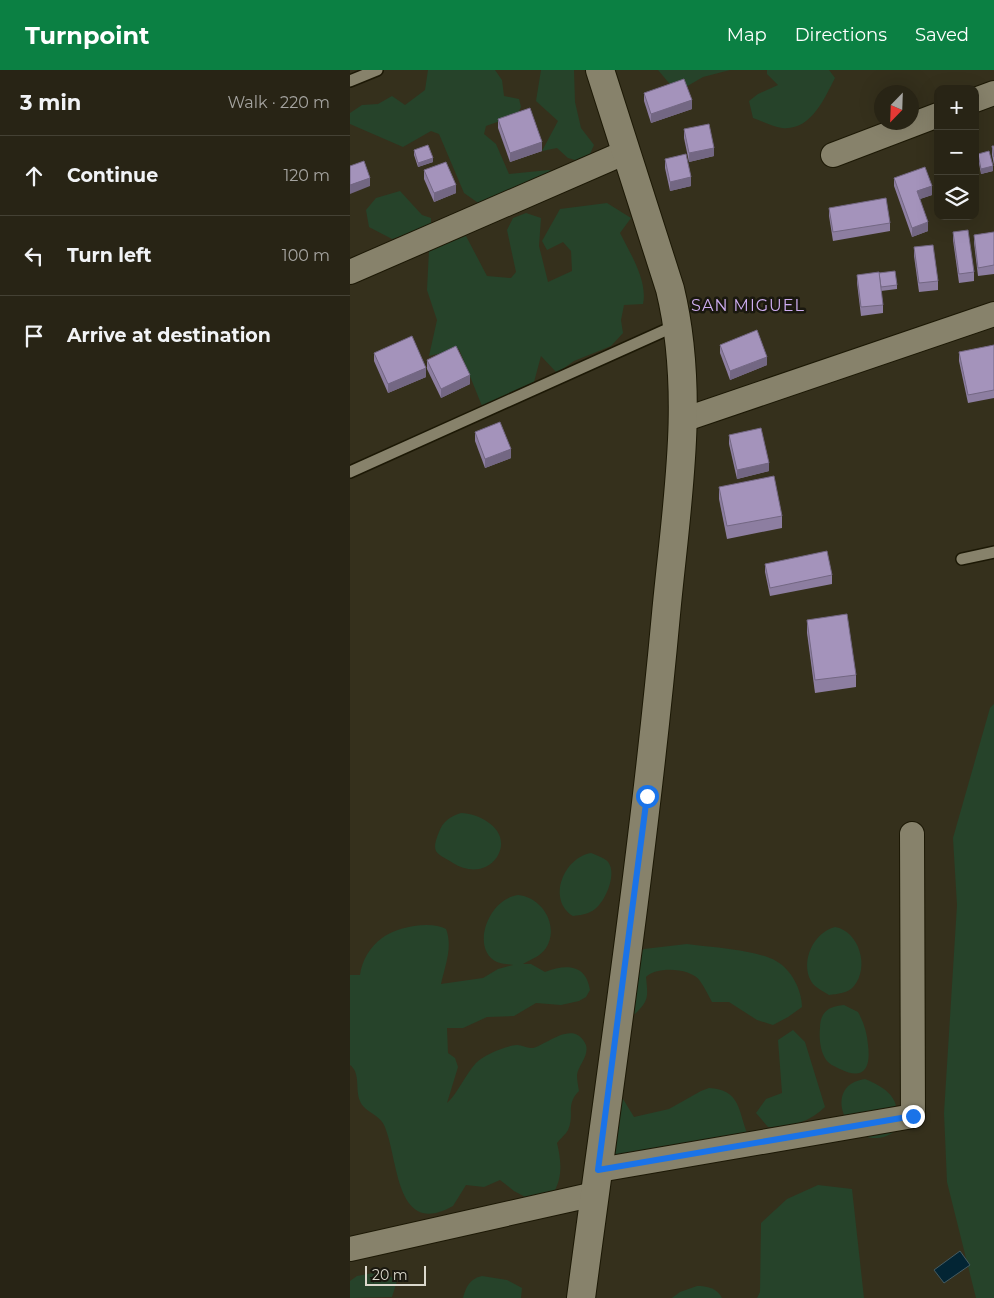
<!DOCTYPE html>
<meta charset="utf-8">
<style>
body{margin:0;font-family:Montserrat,sans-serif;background:#302c1e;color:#f1f3f6}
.controls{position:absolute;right:15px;top:15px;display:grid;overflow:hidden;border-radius:10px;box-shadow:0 5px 20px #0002}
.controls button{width:45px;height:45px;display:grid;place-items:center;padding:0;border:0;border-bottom:1px solid #444134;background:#282415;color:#f1f3f6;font:25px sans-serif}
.compass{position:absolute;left:524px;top:15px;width:45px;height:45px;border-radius:50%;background:#282415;box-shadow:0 5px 20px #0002;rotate:203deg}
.scale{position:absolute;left:15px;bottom:12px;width:61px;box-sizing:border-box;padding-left:5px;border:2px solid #dbd8cc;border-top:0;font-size:14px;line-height:18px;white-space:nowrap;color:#dbd8cc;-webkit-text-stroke:4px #1a180f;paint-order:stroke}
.stop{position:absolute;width:15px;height:15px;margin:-11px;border:4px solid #1a73e8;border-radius:50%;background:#fff}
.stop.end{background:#1a73e8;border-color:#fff;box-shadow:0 1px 5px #0008}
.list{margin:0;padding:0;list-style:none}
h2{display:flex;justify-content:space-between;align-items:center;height:65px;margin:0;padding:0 20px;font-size:21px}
h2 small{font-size:16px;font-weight:400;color:#a5a4a0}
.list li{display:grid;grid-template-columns:32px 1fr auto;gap:15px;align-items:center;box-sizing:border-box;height:80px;padding:0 20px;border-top:1px solid #444134}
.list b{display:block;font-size:19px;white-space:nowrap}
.list em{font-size:16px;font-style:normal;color:#a5a4a0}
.icon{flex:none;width:28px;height:28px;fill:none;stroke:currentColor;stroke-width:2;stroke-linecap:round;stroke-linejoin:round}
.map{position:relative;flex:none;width:644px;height:1228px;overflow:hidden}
header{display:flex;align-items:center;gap:30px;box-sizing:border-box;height:70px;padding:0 25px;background:#0b8043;color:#fff}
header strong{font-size:24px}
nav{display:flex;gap:28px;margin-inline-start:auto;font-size:18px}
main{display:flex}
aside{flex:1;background:#282415}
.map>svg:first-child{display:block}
</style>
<header>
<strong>Turnpoint</strong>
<nav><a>Map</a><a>Directions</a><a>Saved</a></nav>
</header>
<main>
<aside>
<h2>3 min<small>Walk · 220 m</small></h2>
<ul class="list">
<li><svg class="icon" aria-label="ahead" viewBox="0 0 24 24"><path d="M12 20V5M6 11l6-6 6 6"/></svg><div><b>Continue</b></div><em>120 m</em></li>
<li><svg class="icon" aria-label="left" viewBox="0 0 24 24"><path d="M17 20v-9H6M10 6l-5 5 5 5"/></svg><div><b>Turn left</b></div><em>100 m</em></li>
<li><svg class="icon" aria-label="arrive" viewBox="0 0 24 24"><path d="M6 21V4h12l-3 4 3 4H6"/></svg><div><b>Arrive at destination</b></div></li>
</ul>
</aside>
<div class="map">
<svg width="644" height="1228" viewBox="0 0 644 1228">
<rect width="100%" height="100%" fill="#35301c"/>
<g fill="#26432a">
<polygon points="78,0 145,0 152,10 154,26 169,29 171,37 167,45 136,56 134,64 146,74 159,104 199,100 206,103 134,137 114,123 89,64 81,61 53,77 0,54 0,43 12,35 28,34 42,26 55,35 75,20"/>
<polygon points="191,0 224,0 225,32 231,58 244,75 236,93 218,88 207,78 192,81 208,51 186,31"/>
<polygon points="308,0 380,0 353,7 334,18 319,13"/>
<path d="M417 0H479L485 8C474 29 461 61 432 58 423 57 412 51 403 48L399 31 408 24 428 15 417 4Z"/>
<polygon points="50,121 72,145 81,148 81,156 42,169 19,157 16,140 26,128"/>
<path d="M257 133 281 148 270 163C280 183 298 211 293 234L274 235 271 250 273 263 261 276 224 291 207 303 191 286 184 312 161 327 132 336 109 279 79 286 87 250 77 220 79 180 116 166 137 206 161 208 166 202 157 160 163 148 176 143 191 148 189 176 198 212 222 201 221 181 213 172 197 180 192 171 210 139Z"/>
<polygon points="644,634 644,1228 626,1228 597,1112 594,1043 607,835 603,768 640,638"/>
<path d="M111 743C133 744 162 762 147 787 136 803 117 802 103 793 87 783 80 784 89 762 93 751 101 746 111 743Z"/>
<path d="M241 783C246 785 252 787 256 790 269 800 256 831 245 839 239 844 231 845 223 846 197 830 213 788 241 783Z"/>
<path d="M168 825C192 827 210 856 196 878 190 887 181 889 173 894H181L195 902C216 894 236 894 240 920L236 927 229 931 211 935 186 933 164 946 137 947 113 958H97L98 983 105 988 108 997 97 1033C108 1023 115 1005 126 993 134 985 155 976 167 975 172 975 176 978 181 978 192 979 222 948 235 973 241 984 228 995 227 1005 227 1010 228 1016 229 1021 215 1035 225 1044 218 1060 216 1064 210 1069 207 1073 211 1090 213 1106 204 1122L179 1129 164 1121 150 1110 134 1117 116 1115 103 1136C44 1169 49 1087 34 1055 29 1044 14 1042 10 1031 5 1020 11 1003 0 995V905H10C12 890 20 877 32 868 45 857 81 850 96 859 103 877 95 896 91 914L133 908 148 899 163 895C158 894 152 894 147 892 120 879 138 829 168 825Z"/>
<path d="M485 857C509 861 520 897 504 916 499 923 487 924 479 925 473 921 464 917 461 911 450 891 464 862 485 857Z"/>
<path d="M337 874C359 877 408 880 426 891 441 899 452 920 452 937L438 947 423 955 407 950 379 932H362C358 925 355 918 350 911 341 898 307 896 296 907 298 927 299 930 285 944L277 941 285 883 294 879Z"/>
<path d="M494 935 508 942C514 953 517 963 518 975 521 998 514 1011 490 999 484 996 478 994 475 988 470 980 469 967 470 958 470 942 479 936 494 935Z"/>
<path d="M443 960 455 972 475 1037C460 1052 439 1058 418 1057L406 1043 416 1029 432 1023 428 970Z"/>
<path d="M515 1009C542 1020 552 1032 545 1061 504 1091 465 1016 515 1009Z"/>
<path d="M359 1018C390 1020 388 1039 397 1063L357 1070 265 1093 251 1064 270 1024 284 1047 319 1039 351 1021Z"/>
<polygon points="468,1115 502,1119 514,1228 407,1228 410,1222 411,1153 437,1129"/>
<polygon points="23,1203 40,1206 47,1211 42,1227 0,1228 0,1211 7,1206"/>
<path d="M132 1206 157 1210 172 1218 171 1228H113C116 1216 120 1209 132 1206Z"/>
<path d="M347 1216C357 1216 367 1218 372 1228H322L330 1222Z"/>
</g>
<polygon fill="#032534" stroke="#445b62" points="610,1181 620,1195 594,1213 584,1200"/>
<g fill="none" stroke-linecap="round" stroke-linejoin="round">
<g stroke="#1c1805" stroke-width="14">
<g id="service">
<polyline points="0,11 27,0"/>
<polyline points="0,402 327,255"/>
<polyline points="612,489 644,482"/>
</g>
</g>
<g stroke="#1c1805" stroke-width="26">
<g id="minor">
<polyline points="625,30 644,23"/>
<polyline points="483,85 588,45"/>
<polyline points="0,202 276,82"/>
<polyline points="333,350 644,244"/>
<polyline points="249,1100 563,1046 562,764"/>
<polyline points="0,1179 245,1124"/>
</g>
</g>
<g stroke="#1c1805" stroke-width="30">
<path id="tertiary" d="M231 1228C261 1000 295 773 316 544 326 437 346 326 320 219L250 0"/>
</g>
<use href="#service" stroke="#87826b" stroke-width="11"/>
<use href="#minor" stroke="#87826b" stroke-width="24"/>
<use href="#tertiary" stroke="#87826b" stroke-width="28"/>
</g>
<g fill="#8d7ea1">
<polygon points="294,23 342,39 301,53 294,31"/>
<polygon points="148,49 192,81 160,92 148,58"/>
<polygon points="334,59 364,86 339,92 334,68"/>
<polygon points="642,76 644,76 644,95 642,85"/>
<polygon points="64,80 83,92 68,97 64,85"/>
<polygon points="628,84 643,101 631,104 628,88"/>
<polygon points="315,89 341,116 320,121 315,98"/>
<polygon points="74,100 106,123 84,132 74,109"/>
<polygon points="544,108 582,125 570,129 578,161 562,167 544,116"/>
<polygon points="479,138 540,153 540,161 483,171 479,146"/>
<polygon points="603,162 624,202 624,211 609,213 603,170"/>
<polygon points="644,162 644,204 628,206 624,173 624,165"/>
<polygon points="564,177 588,211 588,220 569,222 564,186"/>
<polygon points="529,203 547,215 547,219 531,221 533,235 533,243 511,246 507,213 507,205"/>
<polygon points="370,275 417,295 380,310 370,283"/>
<polygon points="644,275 644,328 618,333 609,291 609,282"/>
<polygon points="24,283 76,307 38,323 24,291"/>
<polygon points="77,290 120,314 91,328 77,299"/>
<polygon points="125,362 161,388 135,398 125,371"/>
<polygon points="379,365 419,401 387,409 379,374"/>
<polygon points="369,417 432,446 432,458 377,469 369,429"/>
<polygon points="415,494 482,505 482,514 420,526 415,502"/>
<polygon points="457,550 506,605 506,617 465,623 457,563"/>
</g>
<g fill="#736783">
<polygon points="342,30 342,39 301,53 301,44"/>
<polygon points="192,72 192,81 160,92 160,83"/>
<polygon points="364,78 364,86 339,92 339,83"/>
<polygon points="83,88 83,92 68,97 68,93"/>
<polygon points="643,96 643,101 631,104 631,99"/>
<polygon points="627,98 627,103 625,103 625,99"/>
<polygon points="341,107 341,116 320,121 320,112"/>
<polygon points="20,108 20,116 0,124 0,115"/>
<polygon points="106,115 106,123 84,132 84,123"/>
<polygon points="582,116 582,125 567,130 567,121"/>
<polygon points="578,152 578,161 562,167 562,158"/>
<polygon points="417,287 417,295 380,310 380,301"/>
<polygon points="76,298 76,307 38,323 38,314"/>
<polygon points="120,305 120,314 91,328 91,319"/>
<polygon points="161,379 161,388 135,398 135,389"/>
<polygon points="419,393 419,401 387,409 387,400"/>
</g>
<g fill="#a493bb" stroke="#736783">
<polygon points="334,9 342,30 301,44 294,23"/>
<polygon points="180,38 192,72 160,83 148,49"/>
<polygon points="359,54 364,78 339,83 334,59"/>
<polygon points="78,75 83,88 68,93 64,80"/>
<polygon points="642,76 644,76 644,87"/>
<polygon points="639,81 643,96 631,99 628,84"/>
<polygon points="336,84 341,107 320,112 315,89"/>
<polygon points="625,89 627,98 625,99"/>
<polygon points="14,91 20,108 0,115 0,96"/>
<polygon points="96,92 106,115 84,123 74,100"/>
<polygon points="575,97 582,116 567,121 578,152 562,158 544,108"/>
<polygon points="536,128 540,153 483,162 479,138"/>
<polygon points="618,160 624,202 609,204 603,162"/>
<polygon points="644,162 644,195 628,198 624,165"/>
<polygon points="583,175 588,211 569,213 564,177"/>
<polygon points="545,201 547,215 531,217 529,203"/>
<polygon points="529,202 533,235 511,237 507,205"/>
<polygon points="407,260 417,287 380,301 370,275"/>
<polygon points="62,266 76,298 38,314 24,283"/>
<polygon points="644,275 644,320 618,325 609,282"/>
<polygon points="106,276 120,305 91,319 77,290"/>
<polygon points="150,352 161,379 135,389 125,362"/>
<polygon points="411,358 419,393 387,400 379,365"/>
<polygon points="424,406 432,446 377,456 369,417"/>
<polygon points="477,481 482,505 420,518 415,494"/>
<polygon points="497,544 506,605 465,610 457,550"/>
</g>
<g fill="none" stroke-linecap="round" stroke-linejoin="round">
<polyline stroke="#1a73e8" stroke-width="6" points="297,726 248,1100 563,1046"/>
</g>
<g text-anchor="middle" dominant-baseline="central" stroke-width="5" stroke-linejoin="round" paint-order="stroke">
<g font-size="16" letter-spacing="1" fill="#cfaef2" stroke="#1a180f">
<text x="398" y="235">SAN MIGUEL</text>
</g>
</g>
</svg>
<div class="controls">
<button>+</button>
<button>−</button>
<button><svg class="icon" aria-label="layers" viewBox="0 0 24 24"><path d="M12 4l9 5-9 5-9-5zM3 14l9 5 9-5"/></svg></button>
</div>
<svg class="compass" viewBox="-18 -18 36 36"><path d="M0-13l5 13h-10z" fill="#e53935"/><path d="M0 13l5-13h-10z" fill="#a5a4a0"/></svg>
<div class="scale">20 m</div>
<div class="stop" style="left:297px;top:726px"></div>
<div class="stop end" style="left:563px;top:1046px"></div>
</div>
</main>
